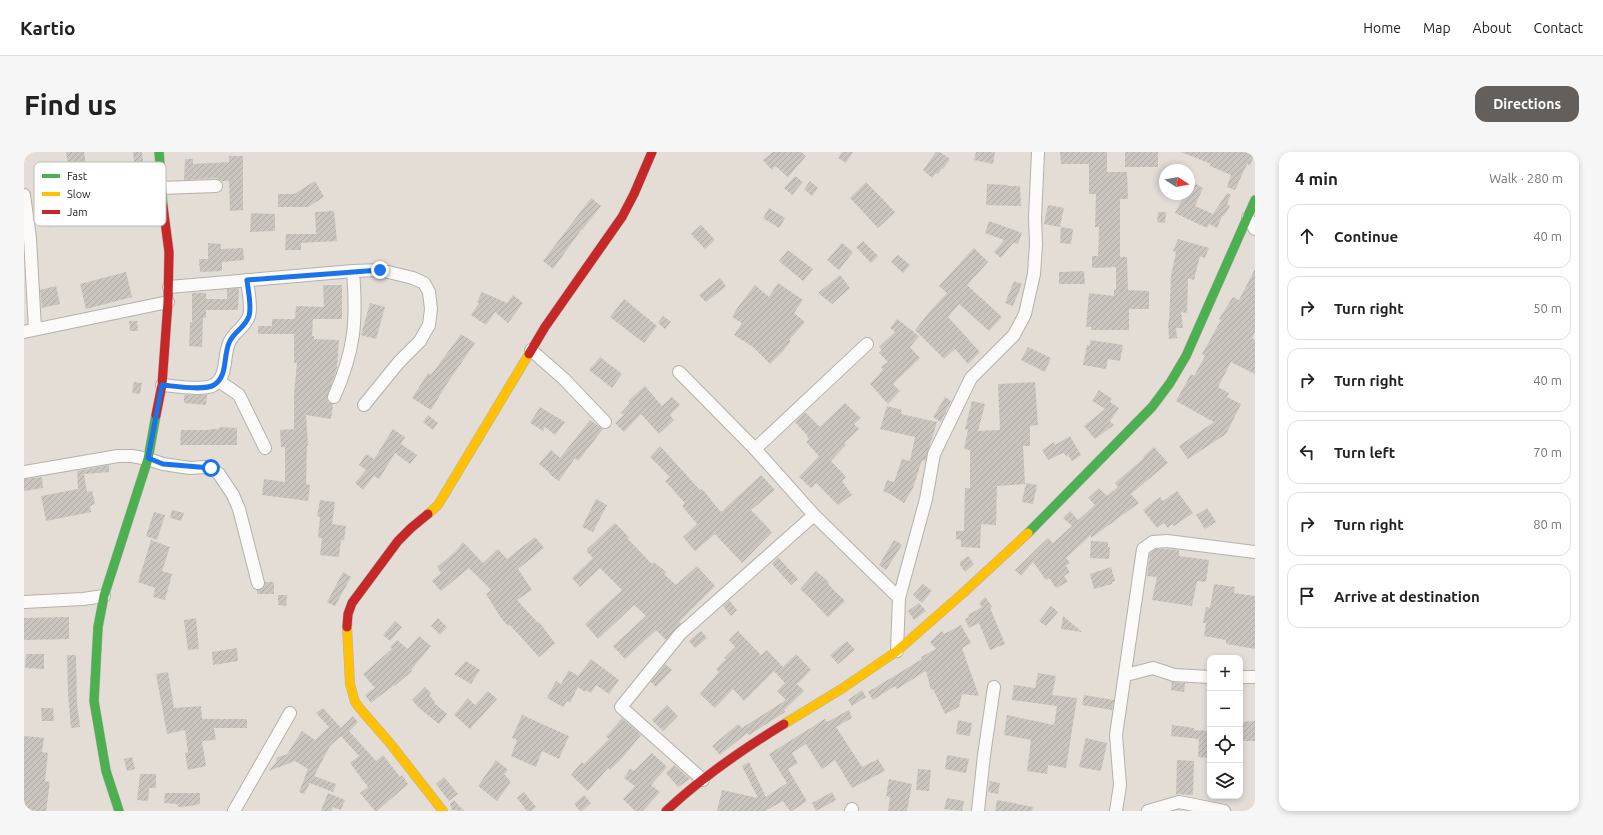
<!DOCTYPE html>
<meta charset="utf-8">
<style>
body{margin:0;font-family:Ubuntu,sans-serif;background:#f6f6f6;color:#222}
.controls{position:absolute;right:12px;bottom:12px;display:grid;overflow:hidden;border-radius:8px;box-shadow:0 2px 6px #0003}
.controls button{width:36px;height:36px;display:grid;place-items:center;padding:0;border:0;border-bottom:1px solid #e0e0e0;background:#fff;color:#222;font:20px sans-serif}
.compass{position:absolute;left:1135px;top:12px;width:36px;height:36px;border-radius:50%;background:#fff;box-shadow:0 2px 6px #0003;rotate:101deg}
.stop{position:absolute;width:12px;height:12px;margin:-9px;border:3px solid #1a73e8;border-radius:50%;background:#fff}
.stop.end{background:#1a73e8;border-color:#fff;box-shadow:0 1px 4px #0008}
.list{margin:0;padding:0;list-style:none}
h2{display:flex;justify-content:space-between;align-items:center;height:52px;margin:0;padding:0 16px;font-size:17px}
h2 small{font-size:13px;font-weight:400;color:#767676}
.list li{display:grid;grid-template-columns:26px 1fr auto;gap:12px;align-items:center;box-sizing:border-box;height:64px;margin:0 8px 8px;padding:0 8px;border:1px solid #e0e0e0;border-radius:12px}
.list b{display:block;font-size:15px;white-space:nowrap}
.list em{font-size:13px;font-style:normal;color:#767676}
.icon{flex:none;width:22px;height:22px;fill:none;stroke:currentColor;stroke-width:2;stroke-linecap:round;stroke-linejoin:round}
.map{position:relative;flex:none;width:1231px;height:659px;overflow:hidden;border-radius:12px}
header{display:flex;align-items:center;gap:24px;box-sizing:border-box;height:56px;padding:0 20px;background:#fff;border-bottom:1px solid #e0e0e0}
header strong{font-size:19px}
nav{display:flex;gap:22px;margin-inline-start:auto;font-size:14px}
.intro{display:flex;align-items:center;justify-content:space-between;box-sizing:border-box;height:96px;padding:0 24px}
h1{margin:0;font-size:28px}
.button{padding:10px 18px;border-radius:12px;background:#645f5a;color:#fff;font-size:14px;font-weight:700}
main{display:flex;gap:24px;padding:0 24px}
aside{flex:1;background:#fff;border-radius:12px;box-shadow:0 2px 6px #0003}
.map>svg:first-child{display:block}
</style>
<header>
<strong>Kartio</strong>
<nav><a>Home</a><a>Map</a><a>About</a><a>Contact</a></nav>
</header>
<div class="intro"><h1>Find us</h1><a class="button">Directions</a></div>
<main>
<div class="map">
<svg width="1231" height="659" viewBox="0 0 1231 659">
<defs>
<pattern id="building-hatch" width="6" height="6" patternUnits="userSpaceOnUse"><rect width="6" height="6" fill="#cbc5c0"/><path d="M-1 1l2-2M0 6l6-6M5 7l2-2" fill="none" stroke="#aea9a4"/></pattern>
</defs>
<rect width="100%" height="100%" fill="#e3ddd6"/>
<g fill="url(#building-hatch)">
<polygon points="42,0 60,0 62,12 81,10 85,56 68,58 67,43 48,46"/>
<polygon points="109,0 118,0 120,18 111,19"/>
<polygon points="749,0 777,0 782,4 764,25 751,14 748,18 739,8"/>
<polygon points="818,0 829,0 822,11 814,6"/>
<polygon points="912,0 916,0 926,7 919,17 918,16 914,22 912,21 908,26 899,18"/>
<polygon points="952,0 971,0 969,12 950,8"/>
<polygon points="1036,0 1083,0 1083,20 1103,20 1104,47 1096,47 1096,105 1103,105 1104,138 1125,139 1125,157 1105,157 1105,178 1067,178 1067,175 1062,175 1065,141 1090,144 1090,138 1092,138 1092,115 1068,116 1068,104 1074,104 1075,75 1071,75 1072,42 1065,42 1065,12 1037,12"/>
<rect x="1101" y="0" width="33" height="15"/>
<polygon points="1157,0 1231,0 1231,1 1226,13 1223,12 1211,38 1203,35 1207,23 1186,14 1187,12"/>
<polygon points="205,4 219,4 219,58 206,59 205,29 198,29 192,26 160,28 161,7 169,7 169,12 205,10"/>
<polygon points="771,24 779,30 768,43 760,36"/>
<polygon points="1165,28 1179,36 1171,54 1189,62 1203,41 1207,43 1203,52 1206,54 1200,64 1198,64 1193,76 1185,72 1183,76 1151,61 1161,42 1165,42"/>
<polygon points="291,29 300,45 284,55 254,55 254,42 270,42"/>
<polygon points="786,29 794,36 788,44 780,37"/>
<polygon points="842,30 871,60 854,76 826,46"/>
<polygon points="963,32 984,33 984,34 996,34 997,54 962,53"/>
<polygon points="567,46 577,54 558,78 557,78 529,117 519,109"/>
<polygon points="46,52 49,70 25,75 22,56"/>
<polygon points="1024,53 1040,56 1036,75 1020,72"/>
<polygon points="745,56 761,66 755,76 739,66"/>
<polygon points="310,59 313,89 277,91 277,98 261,98 262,82 292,82 291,60"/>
<polygon points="1134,60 1142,60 1141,71 1133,70"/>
<polygon points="227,61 251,62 251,79 226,80"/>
<polygon points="965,69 998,81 994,92 989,91 977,106 970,100 980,88 961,81"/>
<polygon points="677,73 691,88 681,97 667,82"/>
<polygon points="1037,75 1049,77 1047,92 1036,91"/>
<polygon points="1154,87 1185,96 1181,106 1176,104 1170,128 1164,126 1163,161 1157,160 1159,176 1152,176 1153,186 1145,187 1144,170 1145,170 1147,124 1152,100 1149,99"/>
<polygon points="839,89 854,104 847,111 832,95"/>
<polygon points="184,91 197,92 197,97 219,96 220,108 198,110 198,119 176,120 175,107 184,107"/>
<polygon points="818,91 829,100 815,118 803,108"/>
<polygon points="950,96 964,110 943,133 978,165 965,179 935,152 924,165 956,200 944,212 931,197 920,207 891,178 907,158 923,141 915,134"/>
<polygon points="764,98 789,117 779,129 755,109"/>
<polygon points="874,103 886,113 879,121 867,110"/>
<polygon points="1231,117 1231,180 1228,186 1231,188 1231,222 1207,210 1194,235 1205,241 1203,245 1217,252 1202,282 1164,307 1155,294 1190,270 1152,249 1167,222 1170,224 1181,204 1178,202 1197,168 1195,167 1198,162 1209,145 1215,148"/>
<polygon points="1060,119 1061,132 1035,132 1035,120"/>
<polygon points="102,120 108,145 62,157 56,132"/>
<polygon points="816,123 826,136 808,152 794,141"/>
<polygon points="696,126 702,134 682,150 675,143"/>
<polygon points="990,129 998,132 989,154 981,151"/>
<polygon points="754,131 779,148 770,161 781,170 765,188 767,189 759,199 746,212 729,195 710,183 718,171 708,165 714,155 731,133 745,145"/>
<polygon points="299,133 318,133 318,167 289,167 288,184 290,184 290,187 315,188 313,216 303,246 304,250 309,252 307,267 282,263 284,293 283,293 282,332 286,333 284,349 238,343 240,327 261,330 261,295 257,295 256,278 270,277 270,241 273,211 270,211 270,182 234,182 234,174 248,174 248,167 271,167 272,154 300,155"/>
<polygon points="32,134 36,152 18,156 16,138"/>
<polygon points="215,136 214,158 182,158 182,166 179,166 178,195 165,194 166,170 168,170 168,141 182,141 182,147 203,147 203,137"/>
<polygon points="458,140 483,151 489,143 499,151 484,171 471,160 462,173 447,163 455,151 453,150"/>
<polygon points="600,147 633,174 620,191 586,165"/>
<polygon points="346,151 361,155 352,187 337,183"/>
<polygon points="639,164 647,170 641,177 634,171"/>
<polygon points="873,167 895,184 886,195 896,206 869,232 876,239 864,252 846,232 859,218 857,215 864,210 855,201 858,198 855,195 871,180 866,176"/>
<polygon points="105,169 113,169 114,179 106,179"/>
<polygon points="437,182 451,191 422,233 407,258 388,246 404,221 407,223"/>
<polygon points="1066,188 1099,193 1096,209 1084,207 1082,217 1059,213 1063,193 1066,194"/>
<polygon points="1004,195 1027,206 1021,220 997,208"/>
<polygon points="576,205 598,222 588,236 565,218"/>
<polygon points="110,230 118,231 116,242 108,241"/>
<polygon points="1011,230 1014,273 1006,274 1006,294 999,294 1001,332 973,334 972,373 957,372 956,396 937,395 937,388 932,387 932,379 940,379 941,336 946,336 946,298 940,297 944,278 941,277 948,249 961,252 954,279 976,278 974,232"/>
<polygon points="621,234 638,254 648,245 656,253 646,263 650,268 635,282 617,262 600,280 591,271 600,263 597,261 606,251 604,249"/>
<polygon points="1075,238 1088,247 1086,250 1095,256 1086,269 1090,273 1071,287 1060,274 1081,257 1068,249"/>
<polygon points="160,243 183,243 182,253 160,251"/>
<polygon points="921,245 927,249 917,270 909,265"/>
<polygon points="821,251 837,266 830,272 835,277 820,291 822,293 807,309 822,325 818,329 828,343 814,353 792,331 787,336 775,325 795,304 782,290 785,287 783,285 784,284 771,270 781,260 796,275"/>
<polygon points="863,254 878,258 877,262 913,270 901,309 898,308 889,336 880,351 866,342 859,339 863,328 870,330 878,307 886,309 891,285 856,277"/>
<polygon points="516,255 541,270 531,283 521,275 519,279 506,271"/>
<polygon points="404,263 414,271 409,278 399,270"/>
<polygon points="566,268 579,277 554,309 551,306 535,329 525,322 526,321 515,312 527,298 536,306"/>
<polygon points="196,275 213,276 213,293 156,293 157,278 186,278 186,277 195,277"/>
<polygon points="369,277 381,285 377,292 393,303 386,312 371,301 355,327 350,324 339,338 331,331 342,318 335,313 342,302 350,307"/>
<polygon points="1046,284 1057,303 1048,309 1044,303 1043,304 1039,301 1024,308 1018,298 1030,290 1031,293"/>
<polygon points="636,294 676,338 678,337 697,360 737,323 751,338 727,358 748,380 718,411 691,382 671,399 659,385 673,372 658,354 661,351 641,329 646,325 626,305"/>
<polygon points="1130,295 1144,311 1107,342 1115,351 1067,386 1067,383 1042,406 1046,411 1042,414 1046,420 1040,424 1044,430 1032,436 1025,426 1022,428 1009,410 997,424 991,418 1024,386 1029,391 1048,374 1039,366 1046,359 1054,368 1071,353 1064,346 1075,336 1083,344 1094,335 1091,331 1120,306 1119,305"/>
<polygon points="85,313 85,320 60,322 63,340 68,339 71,352 66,354 67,360 22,369 17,344 54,337 53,319"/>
<polygon points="18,325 19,336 0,339 0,327"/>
<polygon points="1002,331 1013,333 1009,352 998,350"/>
<polygon points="1153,339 1169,361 1150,374 1148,372 1144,376 1140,371 1133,376 1119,358 1136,345 1139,349"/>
<polygon points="572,347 583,353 569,380 558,375"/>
<polygon points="296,348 311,350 308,372 322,374 320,388 317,388 315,405 296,403 298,386 294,386 296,365 293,364"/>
<polygon points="1183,356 1192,370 1181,377 1172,363"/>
<polygon points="148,358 160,361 157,369 146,366"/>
<polygon points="130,360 141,363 133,388 122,384"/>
<polygon points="591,371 605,385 603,386 628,412 630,410 642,420 640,422 652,433 673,414 691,434 655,470 657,471 642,488 632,478 601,507 589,494 622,464 610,453 574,487 561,472 598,438 576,416 556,435 548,426 569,406 563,400 563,397"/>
<polygon points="511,385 520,396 494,417 508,438 493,448 514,471 515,470 531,491 515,505 486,473 484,474 477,466 462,442 467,438 445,416 417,439 408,429 417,421 413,415 431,400 439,390 459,411 474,397 483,407"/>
<polygon points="127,388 146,395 138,419 148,422 141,448 129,445 131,436 114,430"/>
<polygon points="870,388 878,393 862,418 855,413"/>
<polygon points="1067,389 1084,390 1084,395 1086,395 1085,407 1066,406"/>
<polygon points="1132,397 1142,397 1155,398 1155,404 1185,408 1182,430 1173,429 1168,454 1128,448 1133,425 1123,424 1126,401"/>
<polygon points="944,404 950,412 941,420 936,413 936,410"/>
<polygon points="754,405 774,427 767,433 748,412"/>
<polygon points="1087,415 1091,429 1088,430 1088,432 1070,437 1066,422"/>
<polygon points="792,419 805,430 804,432 821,449 804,465 792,453 792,452 776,437"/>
<polygon points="319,420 327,425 311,454 303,450"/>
<polygon points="241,430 250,430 250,442 233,442 233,438 239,436"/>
<polygon points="899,432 908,439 898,451 889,443"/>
<polygon points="1190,432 1211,435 1210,441 1231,444 1231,497 1202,492 1202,488 1180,484 1182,471 1179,471 1182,455 1186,456"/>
<polygon points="254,443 263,443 262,454 254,453"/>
<polygon points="961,445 968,454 966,456 981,492 966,498 955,471 945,476 941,467 945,465 944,463 958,455 955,451"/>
<polygon points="705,448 713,458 707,464 699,454"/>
<polygon points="895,451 902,459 890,468 884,459"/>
<polygon points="1027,454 1034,460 1022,474 1015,469"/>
<polygon points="1039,464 1058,480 1037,477"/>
<polygon points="45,465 45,487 0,488 0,466"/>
<polygon points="172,466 175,497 164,498 160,468"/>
<polygon points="414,466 423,475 416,483 407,474"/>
<polygon points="371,469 378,475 366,489 359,483"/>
<polygon points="937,473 947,491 938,496 955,544 938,542 935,555 921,562 909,537 907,538 902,519 873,537 871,534 849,548 844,540 898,507 897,505 912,497 906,490 918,479 920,482"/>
<polygon points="677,479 683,486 671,496 665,489"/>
<polygon points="714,479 737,503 743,498 759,515 772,502 787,518 773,532 780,539 760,558 761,560 725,583 723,581 696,603 688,594 714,572 718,576 762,548 753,539 761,531 750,519 720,549 709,537 691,556 676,542 695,520 692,517 702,507 700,506 711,495 705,488"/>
<polygon points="395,484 407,494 387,518 388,519 371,534 370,533 347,551 341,543 351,536 339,522 368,497 366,495 373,488 384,497"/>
<polygon points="823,489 831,498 814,512 806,503"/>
<polygon points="213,496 214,509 189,513 188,500"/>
<polygon points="2,502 20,502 20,517 1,516"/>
<polygon points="43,503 52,503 53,551 56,575 47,576 44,542"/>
<polygon points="567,507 595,528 585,542 572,533 567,541 562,538 561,540 554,535 546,551 543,549 539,555 523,546 532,529 537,532 545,518 554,524"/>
<polygon points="442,509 456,518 447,532 430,522"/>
<polygon points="641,512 648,518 632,535 627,530"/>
<polygon points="144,520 150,556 177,554 178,567 223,567 223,576 190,576 192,588 178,589 182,614 164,618 161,601 164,600 161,578 143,582 132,522"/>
<polygon points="1014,521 1032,524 1028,543 1053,546 1042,616 1024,613 1023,622 1003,619 1007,588 980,583 983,563 1030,573 1033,554 988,548 990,533 1011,536"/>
<polygon points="1148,530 1161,531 1160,540 1147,538"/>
<polygon points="401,535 407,541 405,543 411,550 410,551 423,562 415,572 395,556 388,548"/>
<polygon points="838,538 842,545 828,554 824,548"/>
<polygon points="464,539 473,547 446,577 430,563 444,546 451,553"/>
<polygon points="1060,543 1090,548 1088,558 1058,553"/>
<polygon points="643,553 654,564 639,579 628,568"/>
<polygon points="17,556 29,556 30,569 18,569"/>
<polygon points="299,556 317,576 329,564 334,570 325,579 352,609 359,603 376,625 378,623 384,632 353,659 351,659 336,641 344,635 326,611 335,604 317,584 306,594 290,624 312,632 309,640 286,631 280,642 275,640 284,617 271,609 245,619 253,609 252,606 263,602 278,579 291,588 305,575 292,561"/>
<polygon points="825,558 828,566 812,575 838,615 854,607 861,619 828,636 811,608 798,617 782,592 768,601 774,611 764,617 783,649 768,659 766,659 759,649 741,659 693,659 698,638 734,646 718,614 725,610 742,645 763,631 745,602 801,567 803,570"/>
<polygon points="498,563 545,584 535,607 518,599 512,615 487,604 493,588 488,586"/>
<polygon points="598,566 617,583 600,604 586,618 584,616 564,639 547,623 558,610 560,612 585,587 582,585"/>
<polygon points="934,568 948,571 946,584 932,582"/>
<polygon points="1231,569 1231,589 1216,589 1216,570"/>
<polygon points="1148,573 1170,576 1170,578 1186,579 1186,606 1174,605 1175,587 1147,584"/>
<polygon points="0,584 20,586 18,600 24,601 21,629 26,630 22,659 0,659"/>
<polygon points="1062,586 1083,591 1077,619 1055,615"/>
<polygon points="628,601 643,615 627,633 636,640 619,659 611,659 599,647 611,634 600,626 606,617 610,619"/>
<polygon points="923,603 945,607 942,621 921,617"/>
<polygon points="108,605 111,617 103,619 100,607"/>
<polygon points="472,608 484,618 480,622 486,629 486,631 473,649 454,634"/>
<polygon points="1153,608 1170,609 1169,643 1152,642"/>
<polygon points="650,613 666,627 654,635 642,621"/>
<polygon points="894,617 907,618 905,639 892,638"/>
<polygon points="116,622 132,622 132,636 125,636 124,649 113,648"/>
<polygon points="420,625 434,642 425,649 412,632"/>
<polygon points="865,627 888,632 883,659 864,659 866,645 862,644"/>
<polygon points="966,629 976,631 974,642 964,640"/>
<polygon points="500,640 512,655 507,659 503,659 493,646"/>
<polygon points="808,640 812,648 792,659 788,651"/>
<polygon points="141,641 176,641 176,652 166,654 154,655 154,652 140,651"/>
<polygon points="304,641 321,648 317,658 309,655 307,659 297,659"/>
<polygon points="560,643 567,651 558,659 556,659 550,652"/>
<polygon points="923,646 940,649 938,659 920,657"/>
<polygon points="430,648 440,659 428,658 426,652"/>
<polygon points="973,648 1009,655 1008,659 971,659"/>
</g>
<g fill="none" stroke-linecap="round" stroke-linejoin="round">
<g stroke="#b5b0ab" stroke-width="14">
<g id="street">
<polyline points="137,36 192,34"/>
<polyline points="0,43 6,86 11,177"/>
<polyline points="1224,66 1231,77"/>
<polyline points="145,135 329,119 356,118 389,126 400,131 405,140 407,157 405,173 396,189 375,210 340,253"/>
<polyline points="0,180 144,150"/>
<polyline points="507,198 540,227 581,270"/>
<polyline points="655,220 731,297 790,363 875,446"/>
<polyline points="195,229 215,243 241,296"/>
<path d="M138 233C150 234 180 239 190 233 204 224 199 205 205 191 209 180 221 176 225 164 228 154 224 139 223 128"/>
<path d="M310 245C331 198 333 169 329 119"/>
<polyline points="731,297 843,192"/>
<polyline points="0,320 94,304 108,304 124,307 139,312 166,316 180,315 187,316 195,322 209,343 215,357 234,431"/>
<polyline points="0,450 59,447 80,444"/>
<polyline points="873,499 875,446 902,347 910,302 947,226 990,183 1001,162 1010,122 1012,92 1011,66 1014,0"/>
<polyline points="1102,523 1129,516 1150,523 1186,525"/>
<polyline points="1216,525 1231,525"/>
<polyline points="679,628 597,555 656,482 790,363"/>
<polyline points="210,659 266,561"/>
<polyline points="827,659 828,657"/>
<polyline points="954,659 960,603 970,535"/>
<polyline points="1092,659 1096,633 1092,583 1119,397 1129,390 1143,389 1231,400"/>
<polyline points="1124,659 1155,650 1200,659"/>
</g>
</g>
<g stroke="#b5b0ab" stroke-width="10">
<g id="fast">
<polyline points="135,0 139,54"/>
<polyline points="1004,381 1128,255 1146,231 1162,204 1231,48"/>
<polyline points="95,659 82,619 70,549 74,475 80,444 124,307 132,263"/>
</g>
</g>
<g stroke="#b5b0ab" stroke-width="10">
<g id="slow">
<polyline points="404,362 414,353 505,202"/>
<polyline points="323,475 326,532 331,550 338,559 365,590 419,659"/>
<polyline points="760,572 819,536 873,499 938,442 1004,381"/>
</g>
</g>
<g stroke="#b5b0ab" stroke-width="10">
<g id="jam">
<polyline points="505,202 521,175 598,65 610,42 628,0"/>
<polyline points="132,263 138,233 144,150 145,100 139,54"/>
<polyline points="323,475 324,462 328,451 374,389 387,376 404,362"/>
<path d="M642 659C677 626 719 597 760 572"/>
</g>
</g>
<use href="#street" stroke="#fbfaf9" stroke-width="12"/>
<use href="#fast" stroke="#4caf50" stroke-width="9"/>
<use href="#slow" stroke="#ffc107" stroke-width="9"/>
<use href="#jam" stroke="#c62828" stroke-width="9"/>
</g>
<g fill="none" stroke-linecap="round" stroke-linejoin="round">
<path stroke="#1a73e8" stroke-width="5" d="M187 316 139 312 124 306 138 233C150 234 180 239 190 233 204 224 199 205 205 191 209 180 221 176 225 164 228 154 224 139 223 128L356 118"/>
</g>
<rect x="10" y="10" width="132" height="64" rx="6" fill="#fff" stroke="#bcbbb9" stroke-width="1"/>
<rect x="18" y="22" width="18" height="4" fill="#4caf50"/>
<rect x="18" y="40" width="18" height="4" fill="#ffc107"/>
<rect x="18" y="58" width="18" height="4" fill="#c62828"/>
<g font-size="11" fill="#201b17">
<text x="43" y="28">Fast</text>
<text x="43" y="46">Slow</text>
<text x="43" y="64">Jam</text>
</g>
</svg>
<div class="controls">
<button>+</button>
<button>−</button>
<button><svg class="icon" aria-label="locate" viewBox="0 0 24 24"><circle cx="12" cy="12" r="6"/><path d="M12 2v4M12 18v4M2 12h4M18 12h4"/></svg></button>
<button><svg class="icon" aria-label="layers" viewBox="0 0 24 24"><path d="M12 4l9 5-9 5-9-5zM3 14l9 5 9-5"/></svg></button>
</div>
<svg class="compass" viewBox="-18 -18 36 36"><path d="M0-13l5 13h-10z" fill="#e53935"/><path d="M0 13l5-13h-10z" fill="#767676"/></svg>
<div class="stop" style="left:187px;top:316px"></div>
<div class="stop end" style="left:356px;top:118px"></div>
</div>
<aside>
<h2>4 min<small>Walk · 280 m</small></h2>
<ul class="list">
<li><svg class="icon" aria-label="ahead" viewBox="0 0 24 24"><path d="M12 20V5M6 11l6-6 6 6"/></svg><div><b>Continue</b></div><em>40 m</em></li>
<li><svg class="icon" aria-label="right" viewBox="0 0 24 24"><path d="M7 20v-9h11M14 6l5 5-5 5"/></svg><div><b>Turn right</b></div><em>50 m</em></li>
<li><svg class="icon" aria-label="right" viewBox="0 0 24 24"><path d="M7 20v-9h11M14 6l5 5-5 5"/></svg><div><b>Turn right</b></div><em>40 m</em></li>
<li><svg class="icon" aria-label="left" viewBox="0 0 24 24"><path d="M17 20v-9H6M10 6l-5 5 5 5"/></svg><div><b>Turn left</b></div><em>70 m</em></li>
<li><svg class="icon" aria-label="right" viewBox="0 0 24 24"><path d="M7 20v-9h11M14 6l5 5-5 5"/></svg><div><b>Turn right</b></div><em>80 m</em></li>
<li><svg class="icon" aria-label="arrive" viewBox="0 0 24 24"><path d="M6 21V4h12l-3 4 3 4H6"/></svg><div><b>Arrive at destination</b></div></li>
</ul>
</aside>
</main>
